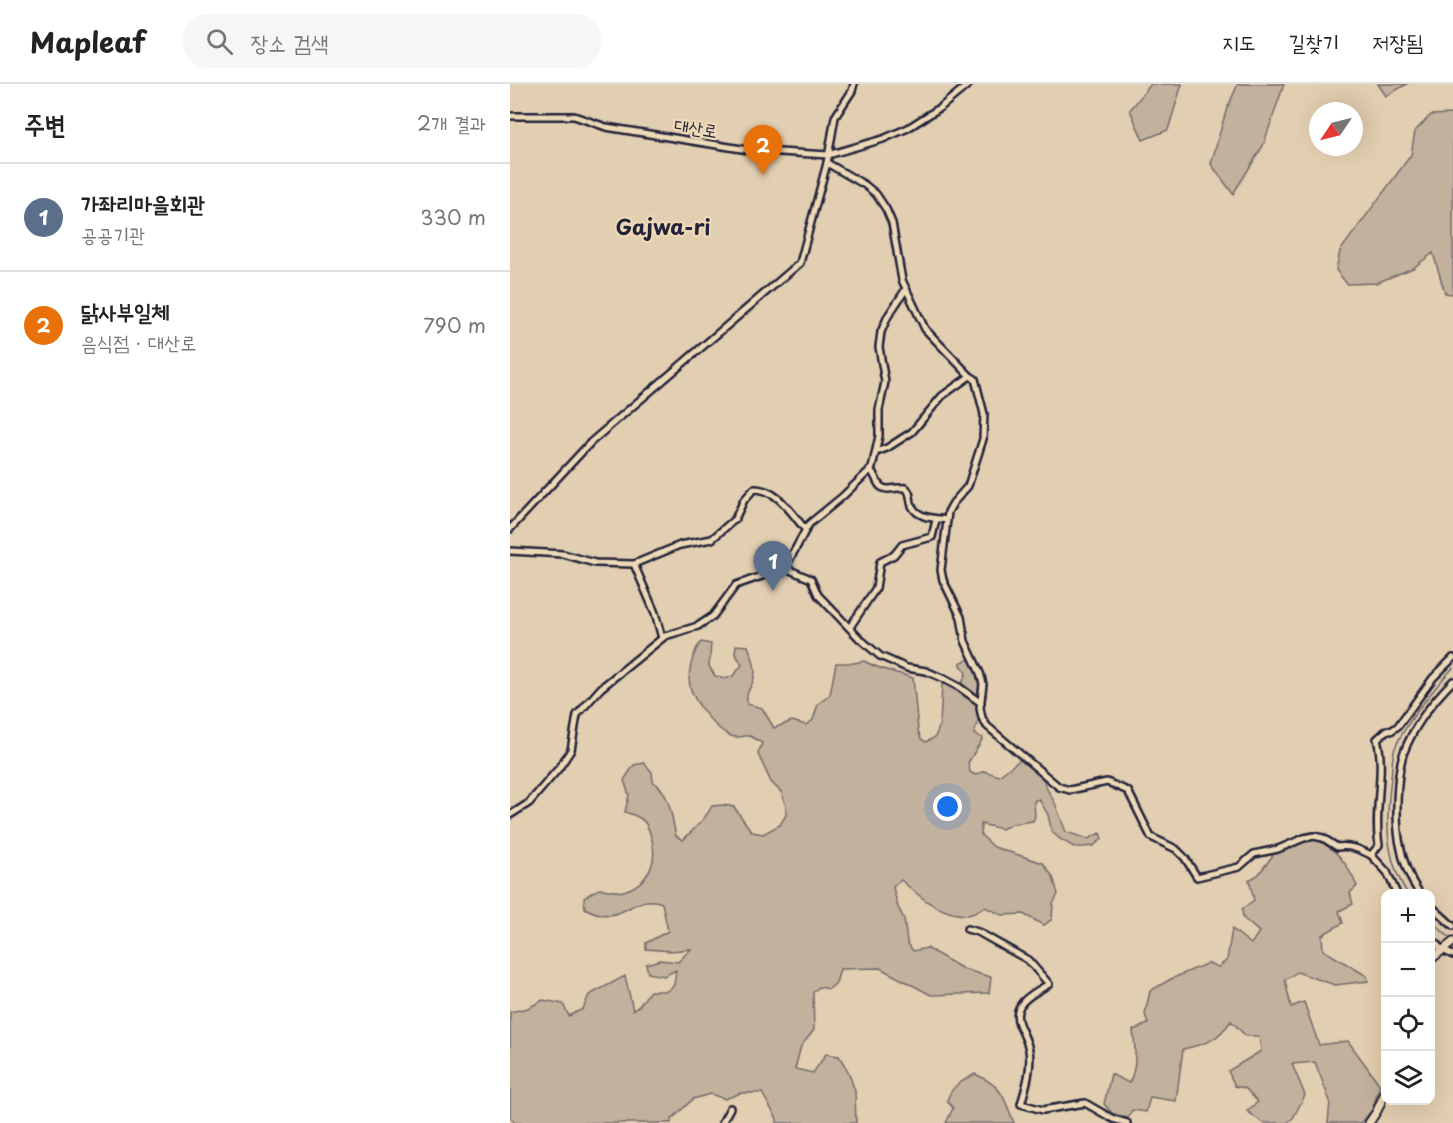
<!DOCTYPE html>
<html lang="ko">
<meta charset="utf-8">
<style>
body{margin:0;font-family:"Playpen Sans","Poor Story",sans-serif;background:#f6f6f6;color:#222}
.controls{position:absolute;right:18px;bottom:18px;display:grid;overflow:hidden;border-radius:12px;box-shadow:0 6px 24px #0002}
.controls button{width:54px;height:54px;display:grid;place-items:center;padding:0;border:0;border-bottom:2px solid #e0e0e0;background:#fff;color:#222;font:30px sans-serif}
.compass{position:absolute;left:799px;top:18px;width:54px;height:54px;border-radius:50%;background:#fff;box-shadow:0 6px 24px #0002;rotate:235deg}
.you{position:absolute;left:438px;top:723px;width:21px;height:21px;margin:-15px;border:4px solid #fff;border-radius:50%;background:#1a73e8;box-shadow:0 0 0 9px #1a73e833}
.badge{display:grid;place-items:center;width:39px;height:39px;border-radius:50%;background:#22223b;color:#fff;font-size:20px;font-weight:700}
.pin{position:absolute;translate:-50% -50px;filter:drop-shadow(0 2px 3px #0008)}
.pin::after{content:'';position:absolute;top:32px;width:21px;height:18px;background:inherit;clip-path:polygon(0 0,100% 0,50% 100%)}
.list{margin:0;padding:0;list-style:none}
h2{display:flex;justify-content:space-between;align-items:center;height:78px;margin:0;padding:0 24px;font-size:26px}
h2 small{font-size:20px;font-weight:400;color:#767676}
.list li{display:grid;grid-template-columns:39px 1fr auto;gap:18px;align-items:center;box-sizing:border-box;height:108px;padding:0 24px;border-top:2px solid #e0e0e0}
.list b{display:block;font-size:22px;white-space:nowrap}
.list p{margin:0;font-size:20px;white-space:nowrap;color:#767676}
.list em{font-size:20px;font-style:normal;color:#767676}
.icon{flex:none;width:33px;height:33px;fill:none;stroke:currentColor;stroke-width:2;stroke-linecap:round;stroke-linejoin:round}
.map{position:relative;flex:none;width:943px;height:1039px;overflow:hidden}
header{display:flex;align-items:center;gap:36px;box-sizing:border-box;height:84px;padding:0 30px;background:#fff;border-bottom:2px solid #e0e0e0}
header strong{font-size:28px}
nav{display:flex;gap:33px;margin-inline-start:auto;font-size:21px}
.search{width:420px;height:54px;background:#f6f6f6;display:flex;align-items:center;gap:15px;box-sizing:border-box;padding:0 21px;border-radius:33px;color:#767676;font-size:22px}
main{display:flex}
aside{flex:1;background:#fff}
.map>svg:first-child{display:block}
</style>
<header>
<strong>Mapleaf</strong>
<div class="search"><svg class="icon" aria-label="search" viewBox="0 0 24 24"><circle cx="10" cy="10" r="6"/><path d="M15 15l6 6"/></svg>장소 검색</div>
<nav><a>지도</a><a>길찾기</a><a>저장됨</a></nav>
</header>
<main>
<aside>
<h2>주변<small>2개 결과</small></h2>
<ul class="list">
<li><span class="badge" style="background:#5c6f8a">1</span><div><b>가좌리마을회관</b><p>공공기관</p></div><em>330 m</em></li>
<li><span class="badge" style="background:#e8710a">2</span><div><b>닭사부일체</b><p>음식점 · 대산로</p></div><em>790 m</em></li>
</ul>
</aside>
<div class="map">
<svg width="943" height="1039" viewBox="0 0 943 1039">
<rect width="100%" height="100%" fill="#e2ceb0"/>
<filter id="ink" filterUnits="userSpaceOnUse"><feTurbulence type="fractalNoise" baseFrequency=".0167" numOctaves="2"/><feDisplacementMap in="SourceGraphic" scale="12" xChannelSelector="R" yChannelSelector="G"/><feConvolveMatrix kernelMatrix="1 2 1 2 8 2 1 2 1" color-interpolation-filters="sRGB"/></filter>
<g filter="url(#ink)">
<g fill="#c2b19c" stroke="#726a6c" stroke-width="1.5">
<polygon points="641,0 672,0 658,46 633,56 620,26"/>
<polygon points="728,0 774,0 753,62 723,110 701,80 716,27"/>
<polygon points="868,0 897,0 876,12"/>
<polygon points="943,30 943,210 935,209 923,169 903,184 866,199 837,200 826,186 830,167 901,71 905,47 921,31"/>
<path d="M191 558 201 560 199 582 205 592 215 595 223 592 232 581 225 569 226 561 238 562C242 572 248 586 243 597 239 608 236 606 237 620L252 624 264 644 282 637 296 641 303 636 308 620 320 611 326 579H344L354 577C369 586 387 588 403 594L408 646 411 655 416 658 425 653 430 641 432 600 451 602 456 589 450 579 459 575 468 578C484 613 474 616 464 650L473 654 458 679 460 688 465 691 474 687 489 692 516 671 528 682 537 705 545 719 556 748 578 755 590 749 592 755 583 762 573 763H564L550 755 542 748 538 731 529 715 524 717 525 732 523 737 502 740 492 745 471 740V751L484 763 533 779 543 793 548 810 543 820 542 835 534 841 513 830 492 831 475 823C470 826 463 831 457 831 430 831 410 813 391 796L383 803 388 823 394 835 397 858 403 867 417 864 453 885 481 893 479 909 421 911 370 884 330 885 326 899 319 905 309 903 303 908 304 946 291 962 285 985 303 989 316 970 329 972 338 987 345 1007 346 1039H267V1035L252 1009H231L215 1015 200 1010 183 1015 162 1035 161 1039H5L0 1033V928L18 924 33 916 53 920 59 932 73 925 79 911 115 892 123 926 129 922 140 907H157L164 901 166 886 154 892 138 889 136 880 150 876 168 878 181 865 161 867 136 865V859L158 847 152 819C122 807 113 846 75 824L74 814C79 811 84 806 90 805 98 805 107 809 114 807 137 800 148 780 142 756 137 737 134 734 115 728L119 711 114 696 124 681 134 679 142 688 143 698C160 706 162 736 166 752L173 756C184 745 195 736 202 722L214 721 224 723 242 748 253 750 270 741 276 731V723L272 709 261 698 248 670 252 659C248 657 243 653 240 652 233 651 228 655 221 652 206 646 184 619 180 602 177 589 183 568 191 558Z"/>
<path d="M805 753C828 767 836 778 847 802L840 809 843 820 829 827 833 839 812 851 813 866 857 892 858 897 825 901 787 888 775 896 781 923 794 918 809 961 838 957 870 1001 862 1026 851 1039H818L820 1017 805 978 782 980 795 1011 783 1034 777 1039H753L737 1027 748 1018 735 1004 725 1002 718 987 751 967 749 952H736L721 937C707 957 696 960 673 965L666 1017 640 1013 636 1028 622 1026 618 1034 602 1029 594 1020 601 990 619 999C628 983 625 963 623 946L638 940 635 930 640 907 661 895 698 879 708 883 717 876 722 845 741 860 749 848 733 834 732 825 744 816 739 796 748 791 767 766Z"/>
<path d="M465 990C493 1003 493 1011 504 1039H436L443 1024 437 1017C441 1002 452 997 465 990Z"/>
</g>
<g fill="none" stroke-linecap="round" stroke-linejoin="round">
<g stroke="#6b6367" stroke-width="1.5">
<path d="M898 810C874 774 876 735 881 694 882 685 882 675 884 667 892 643 926 602 943 584"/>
<polyline points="920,836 942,856"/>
</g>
<g stroke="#22223b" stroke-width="10">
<g id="minor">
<polyline points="0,32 64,32 96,43 238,66 318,71 373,55 398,44 431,23 459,0"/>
<path d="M317 79 355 101 366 110 376 125 382 139 392 196 415 245 460 292 465 295 474 330 473 355 458 402 443 419 438 428 431 486 433 496 451 533 455 557 470 589 473 600 470 624 472 634 477 642 549 703 560 706 597 698 618 707 641 753 666 765 675 774 687 793 729 783 744 770 768 765 794 754 804 752 813 754 827 763C840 761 849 765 861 771"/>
<polyline points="366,368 377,364 402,348 432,312 460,292"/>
<path d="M360 386C365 390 365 394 368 399 374 410 386 402 396 404 402 410 399 415 402 422 408 435 426 434 437 436"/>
<polyline points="0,445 81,358 290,179 317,79 325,33 342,7 344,0"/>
<path d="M0 467 53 470 85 479 124 480 170 461 202 455 225 435 234 416 244 405C268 405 281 429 295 445"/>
<polyline points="124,480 145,529 152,554"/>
<polyline points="275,484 301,495 308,511 349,554 370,572 397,584 416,587 432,594 449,603 471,619"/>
<polyline points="340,543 366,504 370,478 384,471 392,461 422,453 426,436"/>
<polyline points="0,731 19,719 49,684 61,666 67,631 91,604 155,552 188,542 203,532 226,501 275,484 299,440 332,413 362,384 369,352 369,326 375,298 369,263 371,248 378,232 396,205"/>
<path d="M887 810 877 788 861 771 869 761C863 727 876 686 867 655L877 646 881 647 888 642 923 594 943 574"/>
<path d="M910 810C887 777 885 738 888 700 889 689 890 678 894 668 904 642 923 617 943 597"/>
<polyline points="920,821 943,842"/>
<path d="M457 845 468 848 518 876 539 900C524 909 501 919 509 940 512 948 517 956 519 966 522 984 516 1003 511 1020L533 1026 575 1019 603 1035 617 1039"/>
<polyline points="920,853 932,866 943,871"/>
<polyline points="212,1039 220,1024"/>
</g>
</g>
<g stroke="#22223b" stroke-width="11">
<g id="major">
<polyline points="920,876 943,858"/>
<polyline points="859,1039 867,1027 876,1006"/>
</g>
</g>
<use href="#minor" stroke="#eed9b7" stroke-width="5"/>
<use href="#major" stroke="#eed9b7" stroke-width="7"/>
</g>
</g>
<g text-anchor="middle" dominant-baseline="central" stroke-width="4.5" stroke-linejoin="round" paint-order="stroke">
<g font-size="18" fill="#22223b" stroke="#eed9b7">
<text transform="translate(186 43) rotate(9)">대산로</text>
</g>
<g font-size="21" font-weight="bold" fill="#22223b" stroke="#eed9b7">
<text x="153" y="142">Gajwa-ri</text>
</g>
</g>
</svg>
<div class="controls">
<button>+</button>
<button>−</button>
<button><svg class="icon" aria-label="locate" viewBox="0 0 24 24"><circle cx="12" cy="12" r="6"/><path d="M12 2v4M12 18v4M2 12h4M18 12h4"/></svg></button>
<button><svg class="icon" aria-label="layers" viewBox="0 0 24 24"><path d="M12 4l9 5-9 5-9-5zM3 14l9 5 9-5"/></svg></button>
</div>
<svg class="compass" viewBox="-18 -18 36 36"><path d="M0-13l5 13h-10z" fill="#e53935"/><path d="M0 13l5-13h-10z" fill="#767676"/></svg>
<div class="you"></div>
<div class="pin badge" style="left:263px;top:507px;background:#5c6f8a">1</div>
<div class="pin badge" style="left:253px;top:91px;background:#e8710a">2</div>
</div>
</main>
